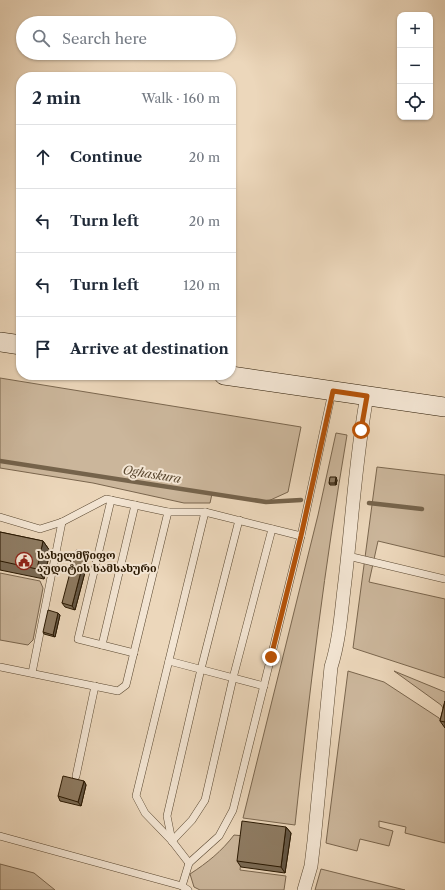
<!DOCTYPE html>
<meta charset="utf-8">
<style>
body{margin:0;font-family:"Libre Caslon Text","Noto Serif Georgian",serif;background:#f6f6f7;color:#1f2937}
.controls{position:absolute;right:12px;top:12px;display:grid;overflow:hidden;border-radius:8px;box-shadow:0 1px 3px #0004}
.controls button{width:36px;height:36px;display:grid;place-items:center;padding:0;border:0;border-bottom:1px solid #e0e1e3;background:#fff;color:#1f2937;font:20px sans-serif}
.stop{position:absolute;width:12px;height:12px;margin:-9px;border:3px solid #b45309;border-radius:50%;background:#fff}
.stop.end{background:#b45309;border-color:#fff;box-shadow:0 1px 4px #0008}
.list{margin:0;padding:0;list-style:none}
h2{display:flex;justify-content:space-between;align-items:center;height:52px;margin:0;padding:0 16px;font-size:17px}
h2 small{font-size:13px;font-weight:400;color:#747a83}
.list li{display:grid;grid-template-columns:26px 1fr auto;gap:12px;align-items:center;box-sizing:border-box;height:64px;padding:0 16px;border-top:1px solid #e0e1e3}
.list b{display:block;font-size:15px;white-space:nowrap}
.list em{font-size:13px;font-style:normal;color:#747a83}
.icon{flex:none;width:22px;height:22px;fill:none;stroke:currentColor;stroke-width:2;stroke-linecap:round;stroke-linejoin:round}
.map{position:relative;flex:none;width:445px;height:890px;overflow:hidden}
.search{position:absolute;background:#fff;box-shadow:0 1px 3px #0004;left:16px;top:16px;width:220px;height:44px;display:flex;align-items:center;gap:10px;box-sizing:border-box;padding:0 14px;border-radius:22px;color:#747a83;font-size:15px}
.panel{position:absolute;background:#fff;box-shadow:0 1px 3px #0004;left:16px;top:72px;width:220px;height:308px;border-radius:16px}
.map>svg:first-child{display:block}
</style>
<div class="map">
<svg width="445" height="890" viewBox="0 0 445 890">
<rect width="100%" height="100%" fill="#ecd7bb"/>
<filter id="stains"><feTurbulence type="fractalNoise" baseFrequency=".005" numOctaves="4"/><feColorMatrix values="0 0 0 0 .2 0 0 0 0 .09 0 0 0 0 .02 0 0 0 .5 -.17"/></filter>
<radialGradient id="worn" r=".72"><stop offset=".6" stop-color="#630" stop-opacity="0"/><stop offset="1" stop-color="#630" stop-opacity=".3"/></radialGradient>
<g fill="#cbb69b" stroke="#7a664e">
<polygon points="0,378 301,427 288,492 266,502 212,494 210,503 184,503 93,483 0,468"/>
<path d="M336 433 347 435C325 564 309 694 295 825L243 818 318 515Z"/>
<polygon points="377,467 445,475 445,557 378,541 369,582 445,599 445,678 353,648"/>
<polygon points="0,573 40,581 43,588 33,640 28,645 0,640"/>
<polygon points="348,671 384,682 439,718 445,727 445,843 405,833 406,827 379,821 379,827 393,831 389,846 360,839 357,851 326,843"/>
<polygon points="394,671 445,692 445,711 441,705"/>
<path d="M234 835 244 836 240 870 286 876 284 890H200L194 887 190 874C207 863 222 851 234 835Z"/>
<polygon points="0,864 34,873 55,890 0,890"/>
<polygon points="321,869 405,890 315,890"/>
</g>
<g fill="none" stroke-linecap="round" stroke-linejoin="round">
<g stroke="#75634b" stroke-width="4.5">
<polyline points="0,461 266,502 301,500"/>
<polyline points="369,503 422,509"/>
</g>
<g stroke="#594730" stroke-width="8">
<g id="lane">
<polyline points="111,500 78,639 134,653"/>
<polyline points="0,517 40,529 62,522 106,499 168,512 205,512 301,536"/>
<polyline points="348,556 445,579"/>
<polyline points="102,645 135,505"/>
<polyline points="169,661 264,686"/>
<polyline points="0,667 118,691 126,685 168,512"/>
<polyline points="32,673 62,522"/>
<polyline points="76,776 95,686"/>
<polyline points="0,836 182,886 188,890"/>
<polyline points="172,841 192,820 205,800 233,678 272,529"/>
<polyline points="172,841 167,816 201,669 239,520"/>
<polyline points="189,863 172,841 145,813 136,796 205,512"/>
<polyline points="182,886 189,863 219,836 233,810 301,536 332,392"/>
</g>
</g>
<g stroke="#594730" stroke-width="14">
<path id="street" d="M304 890 311 866 314 841 331 667C339 642 341 615 344 589 352 525 355 460 367 396"/>
</g>
<g stroke="#281701" stroke-width="20">
<g id="secondary">
<polyline points="0,342 21,345"/>
<polyline points="224,375 445,407"/>
</g>
</g>
<use href="#lane" stroke="#f3e5d3" stroke-width="7"/>
<use href="#street" stroke="#f3e5d3" stroke-width="13"/>
<use href="#secondary" stroke="#f3e5d3" stroke-width="19"/>
</g>
<g fill="#7a6a54" stroke="#281701">
<polygon points="337,480 336,485 330,485 329,483"/>
<polygon points="0,532 43,541 50,551 44,579 0,570"/>
<polygon points="89,557 75,610 65,607 62,603"/>
<polygon points="60,615 55,637 44,634 43,632"/>
<polygon points="445,701 445,728 440,721"/>
<polygon points="84,781 86,785 81,806 60,801 58,796"/>
<polygon points="286,827 291,833 285,873 241,867 237,861"/>
</g>
<g fill="#635645" stroke="#281701">
<polygon points="336,477 337,480 336,485 335,483"/>
<polygon points="43,541 50,551 44,579 37,569"/>
<polygon points="86,552 89,557 75,610 72,606"/>
<polygon points="58,613 60,615 55,637 53,635"/>
<polygon points="84,781 86,785 81,806 78,802"/>
<polygon points="286,827 291,833 285,873 281,867"/>
</g>
<g fill="#8e7b62" stroke="#281701">
<polygon points="330,477 336,477 335,483 329,483"/>
<polygon points="0,532 43,541 37,569 0,561"/>
<polygon points="76,550 86,552 72,606 62,603"/>
<polygon points="48,610 58,613 53,635 43,632"/>
<polygon points="445,701 445,722 440,721"/>
<polygon points="63,776 84,781 78,802 58,796"/>
<polygon points="242,821 286,827 281,867 237,861"/>
</g>
<g fill="none" stroke-linecap="round" stroke-linejoin="round">
<polyline stroke="#b45309" stroke-width="5" points="271,657 301,536 333,391 367,396 361,430"/>
</g>
<defs>
<g id="civic-ring" transform="scale(0.9)"><circle r="9.5" fill="#f3e5d3" stroke="#8f2418" stroke-width="1.5"/><path d="M-.6-6.5H3V-4.5H.6V-3L4-1V1h2V6H-6V1h2V-1L-.6-3ZM-1.2 2.5V6h2.4V2.5Z" fill="#8f2418"/></g>
</defs>
<g fill-rule="evenodd">
<use href="#civic-ring" x="24" y="561"/>
</g>
<g text-anchor="middle" dominant-baseline="central" stroke-width="4" stroke-linejoin="round" paint-order="stroke">
<g font-size="11" font-weight="bold" fill="#281701" stroke="#f3e5d3" text-anchor="start">
<text x="37" y="555">სახელმწიფო<tspan x="37" dy="13">აუდიტის სამსახური</tspan></text>
</g>
<g font-size="12" font-style="italic" fill="#5c4a32" stroke="#f3e5d3">
<text transform="translate(152 474) rotate(9)">Oghaskura</text>
</g>
</g>
<rect width="100%" height="100%" filter="url(#stains)"/>
<rect width="100%" height="100%" fill="url(#worn)"/>
</svg>
<div class="controls">
<button>+</button>
<button>−</button>
<button><svg class="icon" aria-label="locate" viewBox="0 0 24 24"><circle cx="12" cy="12" r="6"/><path d="M12 2v4M12 18v4M2 12h4M18 12h4"/></svg></button>
</div>
<div class="stop" style="left:361px;top:430px"></div>
<div class="stop end" style="left:271px;top:657px"></div>
<div class="search"><svg class="icon" aria-label="search" viewBox="0 0 24 24"><circle cx="10" cy="10" r="6"/><path d="M15 15l6 6"/></svg>Search here</div>
<section class="panel">
<h2>2 min<small>Walk · 160 m</small></h2>
<ul class="list">
<li><svg class="icon" aria-label="ahead" viewBox="0 0 24 24"><path d="M12 20V5M6 11l6-6 6 6"/></svg><div><b>Continue</b></div><em>20 m</em></li>
<li><svg class="icon" aria-label="left" viewBox="0 0 24 24"><path d="M17 20v-9H6M10 6l-5 5 5 5"/></svg><div><b>Turn left</b></div><em>20 m</em></li>
<li><svg class="icon" aria-label="left" viewBox="0 0 24 24"><path d="M17 20v-9H6M10 6l-5 5 5 5"/></svg><div><b>Turn left</b></div><em>120 m</em></li>
<li><svg class="icon" aria-label="arrive" viewBox="0 0 24 24"><path d="M6 21V4h12l-3 4 3 4H6"/></svg><div><b>Arrive at destination</b></div></li>
</ul>
</section>
</div>
